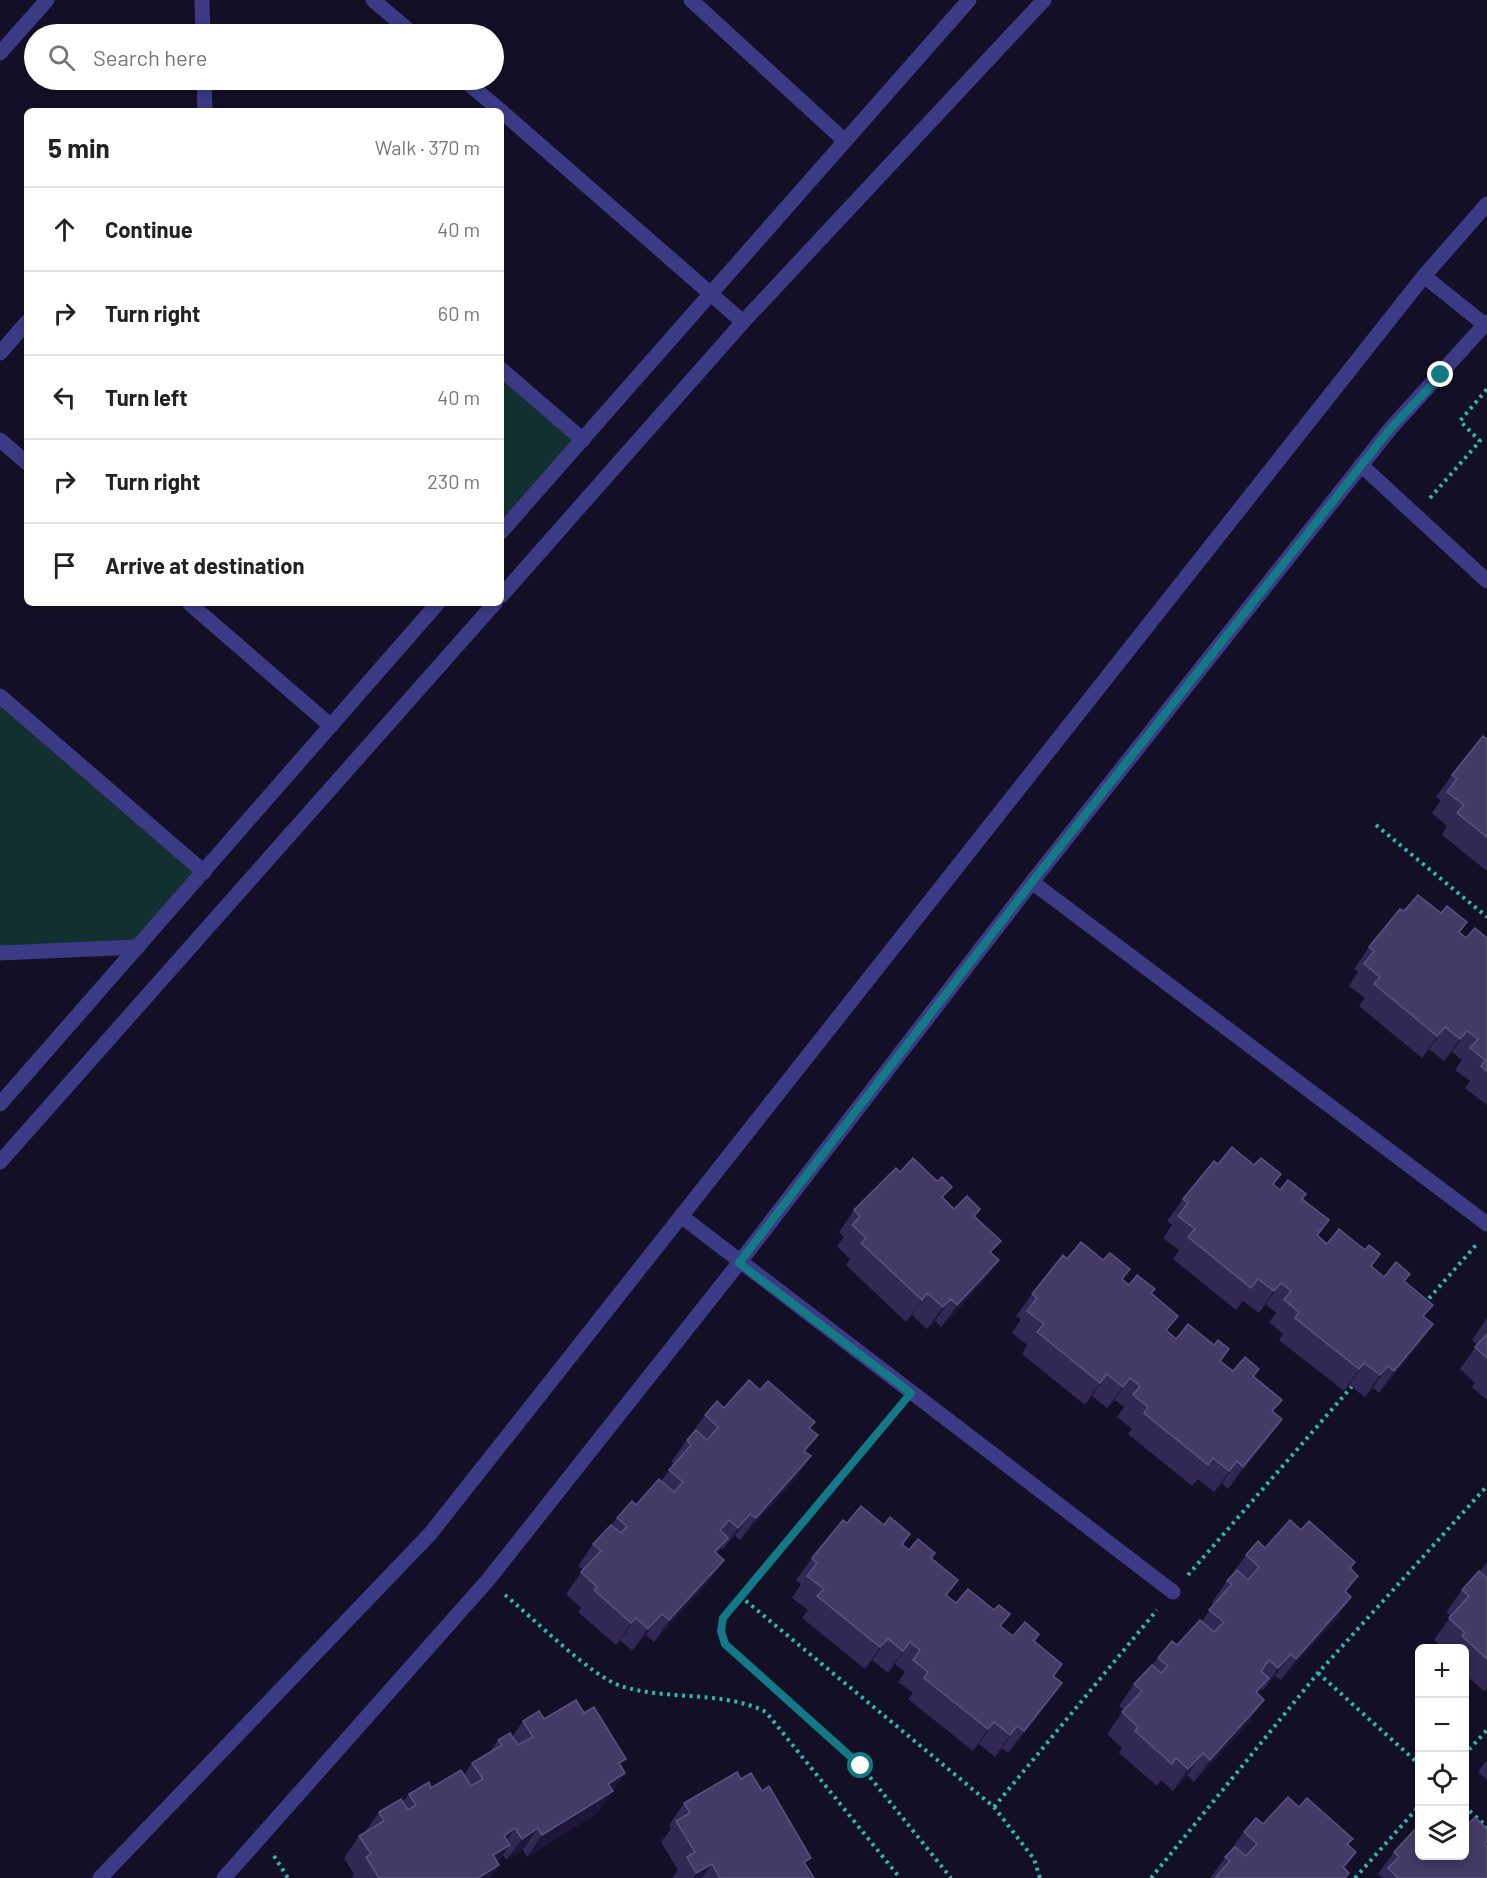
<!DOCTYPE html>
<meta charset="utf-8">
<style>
body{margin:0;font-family:Barlow,sans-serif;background:#f6f6f6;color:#222}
.controls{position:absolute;right:18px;bottom:18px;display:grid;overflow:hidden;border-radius:9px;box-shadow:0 3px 9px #0003}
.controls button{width:54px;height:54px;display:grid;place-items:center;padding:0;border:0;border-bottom:2px solid #e0e0e0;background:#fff;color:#222;font:30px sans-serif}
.stop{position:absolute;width:18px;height:18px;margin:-14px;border:4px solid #137a85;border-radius:50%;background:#fff}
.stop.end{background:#137a85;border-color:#fff;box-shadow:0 2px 6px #0008}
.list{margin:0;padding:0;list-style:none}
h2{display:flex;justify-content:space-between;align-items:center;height:78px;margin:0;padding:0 24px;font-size:26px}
h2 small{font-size:20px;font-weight:400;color:#767676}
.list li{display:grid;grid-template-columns:39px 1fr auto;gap:18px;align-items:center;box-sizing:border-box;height:84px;padding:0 24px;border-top:2px solid #e0e0e0}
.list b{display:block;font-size:22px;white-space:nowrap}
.list em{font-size:20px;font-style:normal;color:#767676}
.icon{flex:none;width:33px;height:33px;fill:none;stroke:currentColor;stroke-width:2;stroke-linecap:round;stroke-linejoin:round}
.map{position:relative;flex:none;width:1487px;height:1878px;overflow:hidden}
.search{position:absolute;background:#fff;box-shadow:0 3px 9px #0003;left:24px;top:24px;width:480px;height:66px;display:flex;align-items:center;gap:15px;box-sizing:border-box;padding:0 21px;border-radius:33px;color:#767676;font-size:22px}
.panel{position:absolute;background:#fff;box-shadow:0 3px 9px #0003;left:24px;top:108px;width:480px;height:498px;border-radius:9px}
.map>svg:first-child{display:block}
</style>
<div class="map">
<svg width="1487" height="1878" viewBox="0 0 1487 1878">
<rect width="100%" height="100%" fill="#130f26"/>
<g fill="#12302f">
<polygon points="501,369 583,440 501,532"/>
<polygon points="0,696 204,872 138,947 0,953"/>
</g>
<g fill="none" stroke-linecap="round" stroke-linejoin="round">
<g stroke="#2fb8b0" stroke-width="4" stroke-dasharray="3 4.5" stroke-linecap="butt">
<polyline points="1430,498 1480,441 1460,421 1487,389"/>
<polyline points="1376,825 1487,917"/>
<polyline points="1424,1304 1477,1244"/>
<polyline points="897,1410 723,1618 721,1631 725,1644 861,1766 951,1878"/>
<polyline points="1188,1575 1354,1384"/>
<path d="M505 1595C532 1617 592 1677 621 1686 667 1701 723 1690 766 1712L900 1878"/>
<polyline points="740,1596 994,1807 1034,1859 1040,1878"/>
<polyline points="1318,1673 1420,1765"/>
<polyline points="1464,1755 1487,1730"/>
<polyline points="1464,1806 1487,1827"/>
<polyline points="994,1807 1157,1610"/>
<polyline points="274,1856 288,1878"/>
<polyline points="1151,1878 1318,1673 1487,1486"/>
<polyline points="1355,1878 1420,1805"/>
</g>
<g stroke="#3d3a85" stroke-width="15">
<polyline points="202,0 203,34"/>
<polyline points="373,0 413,34"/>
<polyline points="691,0 845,141"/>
<polyline points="0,53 47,0"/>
<polyline points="204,80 205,111"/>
<polyline points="464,80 501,111"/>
<polyline points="501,111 743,322"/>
<polyline points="1424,276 1485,325"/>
<polyline points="0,353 27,322"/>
<polyline points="501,369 583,440"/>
<polyline points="0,440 27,463"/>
<polyline points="1361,465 1487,581"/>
<polyline points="501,532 969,0"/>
<polyline points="501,596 743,322 1044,0"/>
<polyline points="189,603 331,726"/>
<polyline points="0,696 204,872"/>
<polyline points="1032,882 1487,1224"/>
<polyline points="0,953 138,947"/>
<polyline points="0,1104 438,603"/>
<polyline points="0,1162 495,603"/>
<polyline points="681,1216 1173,1592"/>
<polyline points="100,1878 430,1534 1424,276 1487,204"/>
<polyline points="224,1878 488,1580 739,1263 1032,882 1390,429 1487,322"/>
</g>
</g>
<g fill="#312854">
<polygon points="1487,739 1487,871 1442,835 1447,826 1432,813 1441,800 1436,797 1452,775"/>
<polygon points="1404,911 1460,933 1466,938 1487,938 1487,1105 1465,1088 1470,1081 1455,1070 1462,1060 1452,1052 1444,1061 1429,1049 1422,1058 1359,1006 1365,998 1349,986 1358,972 1354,969 1369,947"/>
<polygon points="1218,1164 1254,1165 1281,1174 1273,1185 1280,1190 1306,1194 1303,1199 1329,1220 1318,1236 1327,1244 1365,1250 1380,1254 1372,1266 1384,1277 1405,1282 1424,1317 1433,1324 1418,1346 1379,1393 1373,1388 1365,1397 1349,1385 1344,1391 1279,1340 1283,1334 1269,1322 1276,1313 1266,1304 1259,1313 1243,1301 1236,1310 1173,1259 1179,1250 1163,1238 1172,1225 1167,1221 1183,1199"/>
<polygon points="900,1172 943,1199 954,1209 975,1217 992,1254 983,1282 941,1327 935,1321 927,1329 912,1315 906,1322 846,1265 850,1259 837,1246 844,1237 839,1232 854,1210"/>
<polygon points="1067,1259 1122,1280 1129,1285 1152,1294 1167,1331 1176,1339 1214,1345 1229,1349 1221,1361 1233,1371 1254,1377 1273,1412 1282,1419 1267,1440 1228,1489 1222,1483 1214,1492 1198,1479 1192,1486 1128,1434 1132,1429 1117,1417 1124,1407 1115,1400 1107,1408 1092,1396 1085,1405 1022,1354 1027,1345 1012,1333 1021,1319 1016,1316 1032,1294"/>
<polygon points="1487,1318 1487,1400 1472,1387 1475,1383 1460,1369 1477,1345 1472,1340"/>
<polygon points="760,1390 815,1422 810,1429 818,1435 806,1452 811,1456 796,1478 740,1540 735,1536 722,1550 721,1548 717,1554 724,1560 708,1582 654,1642 646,1635 632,1651 620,1640 616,1645 578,1612 581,1608 566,1594 583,1570 578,1566 593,1544 611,1525 617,1518 636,1505 661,1481 674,1464 671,1462 705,1415 724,1408"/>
<polygon points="847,1523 884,1525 910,1534 903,1545 909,1550 931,1559 947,1595 956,1603 1001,1626 1013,1636 1034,1641 1062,1664 1054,1677 1047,1705 1008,1753 1002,1748 995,1757 979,1744 973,1751 908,1699 913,1693 898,1682 905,1672 895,1664 888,1673 872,1660 865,1669 802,1618 808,1610 792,1598 801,1584 796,1580 812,1558"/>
<polygon points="1301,1530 1355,1562 1350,1568 1346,1593 1351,1597 1336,1619 1281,1680 1275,1676 1263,1690 1261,1689 1258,1694 1249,1722 1194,1782 1187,1775 1173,1791 1161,1780 1157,1786 1119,1753 1122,1748 1107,1734 1124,1710 1119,1706 1134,1684 1152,1665 1158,1658 1177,1645 1202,1621 1214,1604 1212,1602 1246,1555 1265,1548"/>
<polygon points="1487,1562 1487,1688 1484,1691 1464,1674 1464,1648 1443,1648 1434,1640 1451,1616 1446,1612 1462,1590 1480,1571"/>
<polygon points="544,1719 621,1766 625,1773 597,1813 527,1857 523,1850 506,1860 503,1855 497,1863 499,1865 490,1878 352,1878 354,1874 344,1858 359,1836 365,1832 379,1812 403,1802 409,1794 431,1788 464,1775 472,1763 489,1753 498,1740 513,1736 523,1721"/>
<polygon points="1487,1760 1487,1780 1478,1772"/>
<polygon points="741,1779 806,1865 814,1878 672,1878 678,1870 661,1842 671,1829 669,1825 684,1803"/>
<polygon points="1299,1807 1353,1839 1348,1845 1356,1852 1345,1869 1346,1878 1210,1878 1244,1832"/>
<polygon points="1468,1824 1486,1846 1487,1878 1381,1878 1382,1877 1378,1874 1394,1852"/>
</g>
<g fill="#1d163a">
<polygon points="1445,1027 1429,1049 1422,1058 1437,1036"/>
<polygon points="1467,1031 1452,1052 1444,1061 1460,1039"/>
<polygon points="999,1260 983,1282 941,1327 957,1305"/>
<polygon points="1281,1283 1266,1304 1259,1313 1274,1291"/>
<polygon points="927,1293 912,1315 906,1322 922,1300"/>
<polygon points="951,1299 935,1321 927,1329 943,1307"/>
<polygon points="1433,1324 1418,1346 1379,1393 1394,1371"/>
<polygon points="1364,1363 1349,1385 1344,1391 1359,1369"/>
<polygon points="1388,1366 1373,1388 1365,1397 1380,1375"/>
<polygon points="1107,1374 1092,1396 1085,1405 1100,1383"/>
<polygon points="1130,1378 1115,1400 1107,1408 1123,1387"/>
<polygon points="1282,1419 1267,1440 1228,1489 1243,1467"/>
<polygon points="818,1435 803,1457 804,1451"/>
<polygon points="811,1456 796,1478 740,1540 756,1518"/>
<polygon points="1237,1461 1222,1483 1214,1492 1229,1471"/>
<polygon points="750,1514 735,1536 722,1550 738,1528"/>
<polygon points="728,1538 713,1560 715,1552"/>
<polygon points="724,1560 708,1582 654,1642 669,1620"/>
<polygon points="1358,1576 1343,1598 1345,1591"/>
<polygon points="1351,1597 1336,1619 1281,1680 1296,1659"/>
<polygon points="662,1614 646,1635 632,1651 648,1629"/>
<polygon points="636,1618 620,1640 616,1645 631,1623"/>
<polygon points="888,1639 872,1660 865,1669 880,1647"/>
<polygon points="910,1642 895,1664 888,1673 903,1651"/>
<polygon points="1291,1654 1275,1676 1263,1690 1278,1668"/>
<polygon points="1269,1678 1254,1699 1256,1692"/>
<polygon points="1062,1683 1047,1705 1008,1753 1024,1731"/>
<polygon points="1264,1700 1249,1722 1194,1782 1210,1760"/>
<polygon points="994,1722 979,1744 973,1751 988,1729"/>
<polygon points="1017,1726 1002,1748 995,1757 1010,1735"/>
<polygon points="1203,1753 1187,1775 1173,1791 1188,1769"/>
<polygon points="625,1773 597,1813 527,1857 542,1835 608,1784"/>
<polygon points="515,1828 500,1850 504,1836"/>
<polygon points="538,1828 523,1850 506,1860 522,1839"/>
<polygon points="510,1845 494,1867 493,1855"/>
<polygon points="1356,1852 1341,1874 1343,1867"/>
<polygon points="712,1864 702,1878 693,1878 696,1873"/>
<polygon points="499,1865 490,1878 478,1878"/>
</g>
<g fill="#433a66" stroke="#5a527e" stroke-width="1.5">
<polygon points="1483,736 1487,739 1487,837 1457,813 1464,805 1447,792 1457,779 1452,775"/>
<polygon points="1418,895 1441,913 1447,906 1467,922 1459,932 1466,938 1475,928 1487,938 1487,1071 1481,1066 1485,1060 1470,1048 1478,1039 1467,1031 1460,1039 1445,1027 1437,1036 1374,984 1380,977 1364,964 1374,951 1369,947 1400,909 1404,911"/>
<polygon points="1232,1147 1254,1165 1261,1158 1281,1174 1273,1184 1280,1190 1288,1180 1306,1194 1302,1199 1329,1220 1317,1235 1327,1244 1339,1229 1365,1250 1369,1245 1380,1254 1371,1266 1384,1277 1396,1262 1410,1274 1404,1281 1433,1305 1423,1316 1433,1324 1394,1371 1388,1366 1380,1375 1364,1363 1359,1369 1295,1318 1299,1312 1284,1300 1291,1291 1281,1283 1274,1291 1258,1279 1251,1288 1188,1237 1195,1229 1178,1216 1188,1203 1183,1199 1214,1161 1218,1164"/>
<polygon points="913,1158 937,1181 942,1177 952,1187 942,1197 954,1209 967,1196 980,1209 974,1216 1001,1241 990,1252 999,1260 957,1305 951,1299 943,1307 927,1293 922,1300 861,1243 866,1238 852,1225 860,1216 854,1210 896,1168 900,1172"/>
<polygon points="1081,1242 1103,1260 1110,1253 1130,1269 1122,1279 1129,1285 1137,1275 1155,1289 1151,1293 1178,1316 1166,1330 1176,1339 1188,1324 1214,1345 1218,1340 1229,1349 1220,1361 1233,1371 1245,1357 1259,1369 1253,1376 1282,1400 1272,1411 1282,1419 1243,1467 1237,1461 1229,1471 1213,1458 1208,1465 1144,1413 1148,1407 1133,1395 1140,1386 1130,1378 1123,1387 1107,1374 1100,1383 1037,1332 1044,1324 1027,1311 1037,1298 1032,1294 1063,1255 1067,1259"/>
<polygon points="1487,1334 1487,1358 1475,1347"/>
<polygon points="749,1380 760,1390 768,1381 815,1422 809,1428 818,1435 804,1451 811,1456 756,1518 750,1514 738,1528 729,1520 720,1530 728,1538 715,1552 724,1560 669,1620 662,1614 648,1629 636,1618 631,1623 594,1590 597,1587 581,1572 601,1551 593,1544 611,1525 621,1533 627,1526 617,1518 632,1501 636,1505 659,1479 674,1492 683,1482 669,1470 691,1445 687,1440 696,1430 707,1440 718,1427 705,1415 717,1401 724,1408"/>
<polygon points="861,1506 884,1525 890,1517 910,1534 902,1544 909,1550 918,1539 935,1553 931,1558 958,1580 946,1595 956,1603 968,1589 994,1610 999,1605 1010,1614 1000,1626 1013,1636 1025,1622 1039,1634 1034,1641 1062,1664 1053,1676 1062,1683 1024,1731 1017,1726 1010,1735 994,1722 988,1729 924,1678 928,1672 913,1660 920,1650 910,1642 903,1651 888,1639 880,1647 817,1596 824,1589 807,1576 817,1563 812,1558 843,1520 847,1523"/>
<polygon points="1290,1520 1301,1530 1309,1521 1355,1562 1350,1568 1358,1576 1345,1591 1351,1597 1296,1659 1291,1654 1278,1668 1269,1660 1261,1671 1269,1678 1256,1692 1264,1700 1210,1760 1203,1753 1188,1769 1176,1758 1172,1764 1135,1731 1138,1727 1122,1712 1142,1691 1134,1684 1152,1665 1161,1673 1168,1666 1158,1658 1172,1641 1177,1645 1200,1620 1214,1632 1224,1622 1209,1610 1232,1584 1227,1581 1237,1570 1248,1580 1259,1567 1246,1555 1258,1541 1265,1548"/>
<polygon points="1479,1571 1487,1578 1487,1659 1462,1636 1465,1633 1449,1618 1469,1596 1462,1590"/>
<polygon points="576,1700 584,1713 594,1707 626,1759 619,1763 625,1773 608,1784 613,1791 542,1835 538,1828 522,1839 515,1828 504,1836 510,1845 493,1855 499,1865 478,1878 379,1878 366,1857 371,1854 359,1836 384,1821 379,1812 401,1799 408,1810 416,1805 409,1794 429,1782 431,1788 461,1770 471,1786 483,1779 472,1763 502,1745 498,1740 510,1733 518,1745 533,1737 523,1721 539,1711 544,1719"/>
<polygon points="737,1772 741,1779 751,1773 762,1791 769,1786 811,1858 804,1862 814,1878 720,1878 712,1864 696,1873 687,1857 695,1852 676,1821 690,1813 684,1803"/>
<polygon points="1288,1797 1299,1807 1307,1798 1353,1839 1347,1844 1356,1852 1343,1867 1349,1873 1345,1878 1215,1878 1230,1861 1225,1857 1235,1847 1246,1856 1257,1844 1244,1832 1256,1818 1263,1824"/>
<polygon points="1475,1817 1487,1829 1487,1842 1485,1844 1487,1847 1487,1878 1398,1878 1388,1868 1399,1857 1394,1852 1419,1825 1419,1856 1464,1856 1464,1821 1468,1824"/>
</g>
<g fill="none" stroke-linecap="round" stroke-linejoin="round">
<polyline stroke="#137a85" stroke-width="8" points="861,1766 725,1644 721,1631 723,1618 911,1393 739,1263 1032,882 1390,429 1441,375"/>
</g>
</svg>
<div class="controls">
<button>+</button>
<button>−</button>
<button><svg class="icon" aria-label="locate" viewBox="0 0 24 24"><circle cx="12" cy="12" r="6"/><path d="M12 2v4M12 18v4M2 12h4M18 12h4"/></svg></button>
<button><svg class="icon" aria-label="layers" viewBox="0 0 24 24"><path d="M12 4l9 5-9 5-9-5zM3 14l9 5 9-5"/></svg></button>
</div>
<div class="stop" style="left:861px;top:1766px"></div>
<div class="stop end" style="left:1441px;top:375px"></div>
<div class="search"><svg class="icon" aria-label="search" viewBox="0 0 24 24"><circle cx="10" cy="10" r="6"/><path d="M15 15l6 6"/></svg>Search here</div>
<section class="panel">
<h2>5 min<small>Walk · 370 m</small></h2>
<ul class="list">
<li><svg class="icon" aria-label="ahead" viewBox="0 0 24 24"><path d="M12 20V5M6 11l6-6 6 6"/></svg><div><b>Continue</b></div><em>40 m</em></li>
<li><svg class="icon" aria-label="right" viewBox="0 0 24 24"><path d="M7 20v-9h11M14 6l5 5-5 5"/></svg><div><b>Turn right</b></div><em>60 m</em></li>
<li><svg class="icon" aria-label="left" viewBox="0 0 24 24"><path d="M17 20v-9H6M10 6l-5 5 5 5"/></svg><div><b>Turn left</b></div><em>40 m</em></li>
<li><svg class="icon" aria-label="right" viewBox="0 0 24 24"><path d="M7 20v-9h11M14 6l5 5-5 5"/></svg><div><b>Turn right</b></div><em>230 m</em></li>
<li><svg class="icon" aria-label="arrive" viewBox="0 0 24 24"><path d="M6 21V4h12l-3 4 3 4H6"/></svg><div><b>Arrive at destination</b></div></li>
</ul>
</section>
</div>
